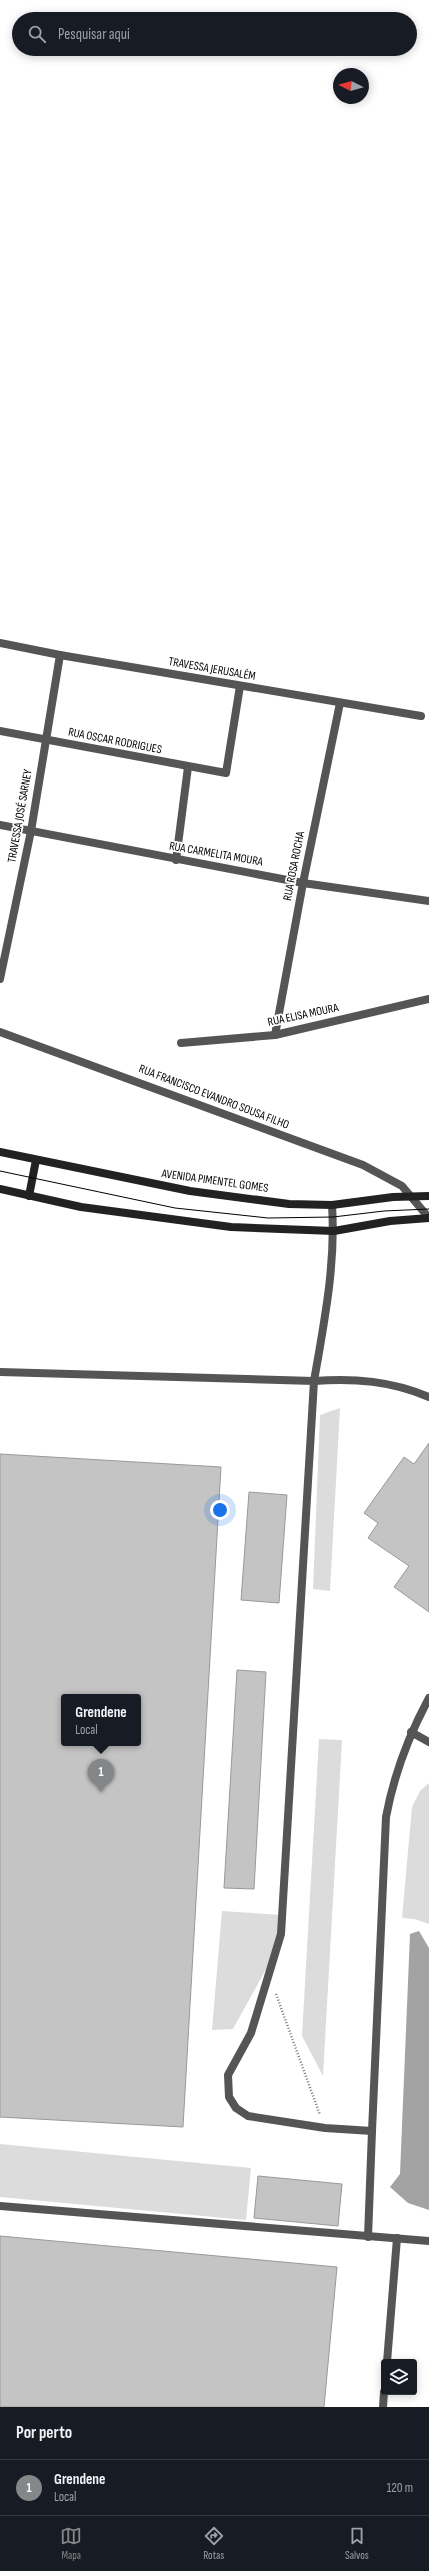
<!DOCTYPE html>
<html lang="pt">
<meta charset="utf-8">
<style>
body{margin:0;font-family:"Sofia Sans Condensed",sans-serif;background:#242831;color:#f1f3f6}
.controls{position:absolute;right:12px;bottom:12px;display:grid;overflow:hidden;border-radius:4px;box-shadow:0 2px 10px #0003}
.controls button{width:36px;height:36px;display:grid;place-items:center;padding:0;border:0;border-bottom:1px solid #363941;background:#171b24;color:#f1f3f6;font:20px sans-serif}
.compass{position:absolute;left:333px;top:68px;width:36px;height:36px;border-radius:50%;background:#171b24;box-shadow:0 2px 10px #0003;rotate:276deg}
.you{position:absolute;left:220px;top:1510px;width:14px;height:14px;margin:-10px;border:3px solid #fff;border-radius:50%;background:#1a73e8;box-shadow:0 0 0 6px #1a73e833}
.badge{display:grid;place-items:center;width:26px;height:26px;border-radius:50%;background:#858687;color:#fff;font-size:13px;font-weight:700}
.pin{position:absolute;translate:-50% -33px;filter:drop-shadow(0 1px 2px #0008)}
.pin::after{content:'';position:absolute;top:21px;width:14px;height:12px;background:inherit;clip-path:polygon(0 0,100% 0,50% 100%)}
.popup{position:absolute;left:61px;top:1694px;width:80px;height:52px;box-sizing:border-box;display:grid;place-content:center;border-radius:4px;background:#171b24;filter:drop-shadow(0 1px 3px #0005);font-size:13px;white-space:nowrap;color:#9ea1a6}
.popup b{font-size:15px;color:#f1f3f6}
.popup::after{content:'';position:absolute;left:50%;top:100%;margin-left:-8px;border:8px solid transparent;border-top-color:#171b24}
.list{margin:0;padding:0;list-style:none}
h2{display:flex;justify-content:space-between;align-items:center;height:52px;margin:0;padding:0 16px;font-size:17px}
h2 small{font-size:13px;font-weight:400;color:#9ea1a6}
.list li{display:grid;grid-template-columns:26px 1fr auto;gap:12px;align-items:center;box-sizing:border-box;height:56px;padding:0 16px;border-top:1px solid #363941}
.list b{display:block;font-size:15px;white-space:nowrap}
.list p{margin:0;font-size:13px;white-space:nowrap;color:#9ea1a6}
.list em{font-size:13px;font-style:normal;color:#9ea1a6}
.icon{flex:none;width:22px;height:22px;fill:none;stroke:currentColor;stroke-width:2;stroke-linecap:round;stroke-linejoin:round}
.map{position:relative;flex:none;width:429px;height:2407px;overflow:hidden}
.search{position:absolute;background:#171b24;box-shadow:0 2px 10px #0003;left:12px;right:12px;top:12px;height:44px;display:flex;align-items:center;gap:10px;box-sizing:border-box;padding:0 14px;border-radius:22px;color:#9ea1a6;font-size:15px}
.sheet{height:108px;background:#171b24}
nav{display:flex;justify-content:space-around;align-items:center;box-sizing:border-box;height:56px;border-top:1px solid #363941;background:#171b24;font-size:11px;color:#9ea1a6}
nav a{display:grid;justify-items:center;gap:2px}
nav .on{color:#858687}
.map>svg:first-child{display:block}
</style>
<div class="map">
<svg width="429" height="2407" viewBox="0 0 429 2407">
<rect width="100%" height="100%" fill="#fff"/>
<g fill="#dcdcdc">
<polygon points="340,1408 330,1591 313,1589 320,1415"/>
<polygon points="319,1739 342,1740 323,2076 302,2036"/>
<polygon points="429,1783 429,1924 414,1919 402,1918 412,1807 420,1791"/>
<polygon points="222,1911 281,1915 276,1951 233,2029 212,2030"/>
<polygon points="0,2144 251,2168 246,2220 0,2197"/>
</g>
<polygon fill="#a3a3a3" points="419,1931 429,1948 429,2210 408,2203 390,2187 400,2174 410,1934"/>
<g fill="#c4c4c4" stroke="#999" fill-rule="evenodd">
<polygon points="429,1443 429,1612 394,1587 409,1566 368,1538 378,1523 364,1513 404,1457 414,1464"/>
<path d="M0 1454 221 1467 183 2127 0 2117ZM64 1697H138V1743H64Z"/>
<polygon points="249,1492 287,1495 279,1603 241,1600"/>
<polygon points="237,1670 266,1672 254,1889 224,1888"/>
<polygon points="258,2176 342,2184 338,2226 254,2218"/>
<polygon points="0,2236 337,2267 324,2407 0,2407"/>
</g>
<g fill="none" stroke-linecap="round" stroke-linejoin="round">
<polyline stroke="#777" stroke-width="2.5" stroke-dasharray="1 2" stroke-linecap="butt" points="276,1994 320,2115"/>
<g stroke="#555" stroke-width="8">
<path d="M332 1205C336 1264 324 1323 314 1381 355 1378 391 1381 429 1397"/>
<path d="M0 1372 314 1381 281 1934 251 2033 228 2075 229 2097 236 2108 248 2116 325 2128 372 2131 386 1817C394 1774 408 1737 429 1698"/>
<polyline points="411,1732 429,1742"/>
<polyline points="0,2206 429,2241"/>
<polyline points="368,2237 372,2131"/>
<polyline points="387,2362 397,2238"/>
<polyline points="383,2407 384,2392"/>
</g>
<g stroke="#555" stroke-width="8">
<polyline points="0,643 60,655 421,716"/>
<polyline points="0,731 226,773 240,686"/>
<polyline points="0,825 303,883 429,901"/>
<polyline points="176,860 188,767"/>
<polyline points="0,979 31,831 60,655"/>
<polyline points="275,1035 303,883 340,703"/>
<polyline points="181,1043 275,1035 429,999"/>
</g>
<polyline stroke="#555" stroke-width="8" points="0,1032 363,1165 402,1186 429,1218"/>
<g stroke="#222" stroke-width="8">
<polyline points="0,1152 190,1191 289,1204 332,1205 393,1197 429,1196"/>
<polyline points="0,1189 81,1207 231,1227 334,1231 390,1221 429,1218"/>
<polyline points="29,1196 36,1160"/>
</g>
<polyline stroke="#000" stroke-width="1" points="0,1171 175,1208 268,1218 333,1217 384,1211 429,1209"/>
</g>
<g text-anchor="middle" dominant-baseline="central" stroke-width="3.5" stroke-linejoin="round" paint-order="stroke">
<g font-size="12" fill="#000" stroke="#fff">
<text transform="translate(212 669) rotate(10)">TRAVESSA JERUSALÉM</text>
<text transform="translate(115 741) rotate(11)">RUA OSCAR RODRIGUES</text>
<text transform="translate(20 816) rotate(-80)">TRAVESSA JOSÉ SARNEY</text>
<text transform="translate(216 854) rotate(10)">RUA CARMELITA MOURA</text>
<text transform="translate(294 866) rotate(-79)">RUA ROSA ROCHA</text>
<text transform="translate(303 1015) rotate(-12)">RUA ELISA MOURA</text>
<text transform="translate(214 1097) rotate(21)">RUA FRANCISCO EVANDRO SOUSA FILHO</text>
<text transform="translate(215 1181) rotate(8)">AVENIDA PIMENTEL GOMES</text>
</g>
</g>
</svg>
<div class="controls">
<button><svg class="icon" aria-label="layers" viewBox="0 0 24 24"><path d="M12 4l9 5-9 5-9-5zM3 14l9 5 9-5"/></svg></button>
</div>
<svg class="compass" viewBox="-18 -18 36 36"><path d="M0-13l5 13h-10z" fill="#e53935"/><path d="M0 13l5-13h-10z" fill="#9ea1a6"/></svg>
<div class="you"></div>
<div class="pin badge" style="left:101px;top:1792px">1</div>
<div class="popup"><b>Grendene</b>Local</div>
<div class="search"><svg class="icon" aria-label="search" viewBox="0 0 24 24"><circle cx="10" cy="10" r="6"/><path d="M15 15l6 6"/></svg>Pesquisar aqui</div>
</div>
<section class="sheet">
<h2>Por perto<small></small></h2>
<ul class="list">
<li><span class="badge">1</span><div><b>Grendene</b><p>Local</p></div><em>120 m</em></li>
</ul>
</section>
<nav>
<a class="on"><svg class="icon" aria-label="map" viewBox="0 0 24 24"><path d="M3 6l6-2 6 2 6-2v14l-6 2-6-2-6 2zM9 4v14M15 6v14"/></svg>Mapa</a>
<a><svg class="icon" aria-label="directions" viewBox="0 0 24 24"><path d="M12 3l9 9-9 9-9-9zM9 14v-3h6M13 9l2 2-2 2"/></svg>Rotas</a>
<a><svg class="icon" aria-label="saved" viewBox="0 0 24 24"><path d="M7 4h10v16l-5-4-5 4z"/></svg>Salvos</a>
</nav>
